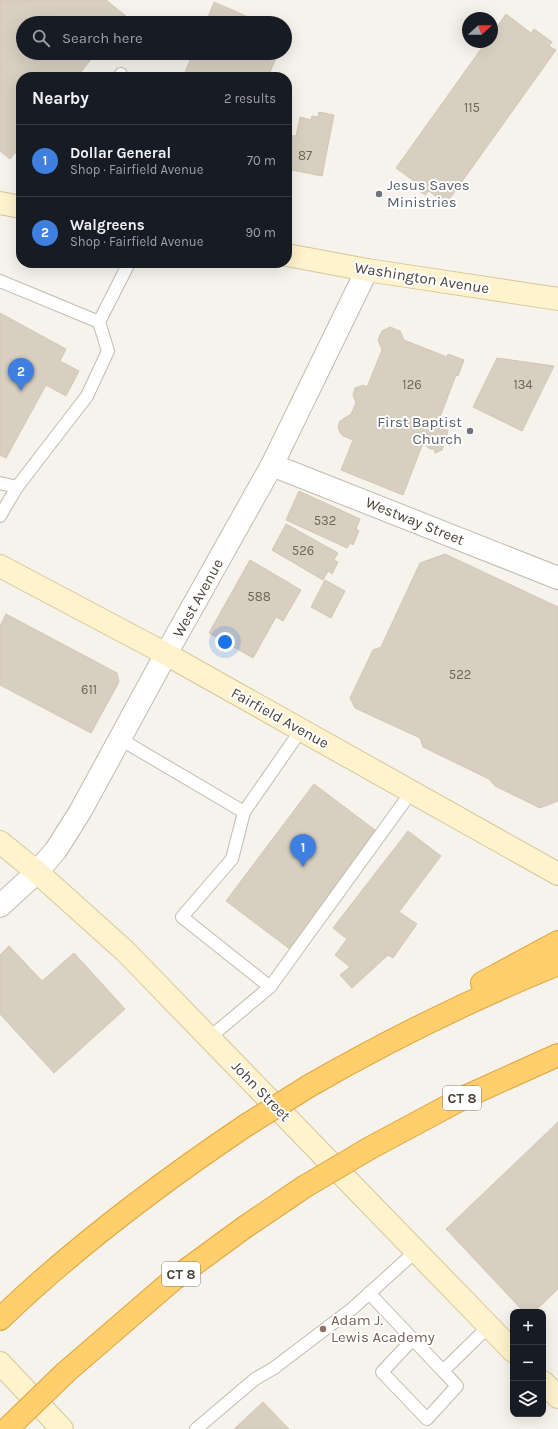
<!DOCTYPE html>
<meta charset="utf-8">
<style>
body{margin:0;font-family:Karla,sans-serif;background:#20242c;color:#f1f3f6}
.controls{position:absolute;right:12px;bottom:12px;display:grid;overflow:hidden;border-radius:8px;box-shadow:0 4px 16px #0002}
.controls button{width:36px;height:36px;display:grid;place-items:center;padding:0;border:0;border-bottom:1px solid #363941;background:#171b24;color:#f1f3f6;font:20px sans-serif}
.compass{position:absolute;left:462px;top:12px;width:36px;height:36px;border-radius:50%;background:#171b24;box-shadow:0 4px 16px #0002;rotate:69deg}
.you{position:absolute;left:225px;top:642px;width:14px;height:14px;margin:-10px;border:3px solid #fff;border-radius:50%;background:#1a73e8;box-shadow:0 0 0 6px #1a73e833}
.badge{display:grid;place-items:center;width:26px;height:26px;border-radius:50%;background:#ea580c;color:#fff;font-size:13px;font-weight:700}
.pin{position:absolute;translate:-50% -33px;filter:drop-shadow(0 1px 2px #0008)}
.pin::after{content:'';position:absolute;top:21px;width:14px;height:12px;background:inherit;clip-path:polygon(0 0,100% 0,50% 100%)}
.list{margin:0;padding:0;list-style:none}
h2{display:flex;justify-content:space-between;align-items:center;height:52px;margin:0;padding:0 16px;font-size:17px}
h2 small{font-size:13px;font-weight:400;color:#9ea1a6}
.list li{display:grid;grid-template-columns:26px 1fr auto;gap:12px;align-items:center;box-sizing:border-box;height:72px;padding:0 16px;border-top:1px solid #363941}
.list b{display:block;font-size:15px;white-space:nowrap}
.list p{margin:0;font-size:13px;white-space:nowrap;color:#9ea1a6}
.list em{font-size:13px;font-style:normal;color:#9ea1a6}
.icon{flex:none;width:22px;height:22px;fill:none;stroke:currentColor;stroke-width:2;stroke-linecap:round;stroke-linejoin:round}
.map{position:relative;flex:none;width:558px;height:1429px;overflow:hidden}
.search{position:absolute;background:#171b24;box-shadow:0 4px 16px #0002;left:16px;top:16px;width:276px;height:44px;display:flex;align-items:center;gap:10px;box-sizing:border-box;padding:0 14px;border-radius:22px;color:#9ea1a6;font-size:15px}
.panel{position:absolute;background:#171b24;box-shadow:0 4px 16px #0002;left:16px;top:72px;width:276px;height:196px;border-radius:16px}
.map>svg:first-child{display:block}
</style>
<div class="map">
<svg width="558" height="1429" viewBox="0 0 558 1429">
<rect width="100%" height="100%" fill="#f6f3ec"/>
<g fill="#d8cfc1" stroke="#d3c7b4">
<polygon points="0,0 106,0 126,16 121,23 23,23 23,53 96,53 77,77 21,77 21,146 10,159 0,151"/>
<polygon points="214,2 262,23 206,23"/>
<polygon points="506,14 531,33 534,29 552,42 549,46 556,50 446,204 429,191 425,195 415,188 418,184 396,168 486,42 492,42 492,34"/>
<polygon points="193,53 278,53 268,77 183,77"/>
<polygon points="319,112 334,115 322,176 287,169 287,135 296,136 300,117 311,120 312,116 318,117"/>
<polygon points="0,313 66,349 60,361 79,371 66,396 46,385 6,458 0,455"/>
<polygon points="390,327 400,331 404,340 447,357 448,354 464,360 458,376 456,375 440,417 448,431 442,450 435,453 434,449 430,449 423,443 403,495 341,470 353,440 343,436 340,433 338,426 340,421 351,414 356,403 353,395 355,388 363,385 367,387 382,350 378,340 382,331"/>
<polygon points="497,358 554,366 522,431 473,407"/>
<polygon points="299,491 360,519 356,529 359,531 353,545 350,543 347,548 286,520"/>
<polygon points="286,524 338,553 334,560 338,562 332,574 328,571 323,580 272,550"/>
<polygon points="445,554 558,607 558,801 540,808 495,786 489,779 423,747 420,738 355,708 350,698 373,650 381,647 420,563"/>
<polygon points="250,560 301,590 283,621 276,617 253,658 209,633"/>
<polygon points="325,580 345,591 331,618 311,607"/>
<polygon points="6,614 117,673 119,682 91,733 0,685 0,626"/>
<polygon points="314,784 379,833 291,950 226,901"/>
<polygon points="408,831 441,856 399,912 417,924 393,958 388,955 352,988 340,975 350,967 335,955 347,939 333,928"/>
<polygon points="9,946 42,981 74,953 125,1009 54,1073 0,1014 0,955"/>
<polygon points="558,1122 558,1289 534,1312 524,1312 446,1229"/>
<polygon points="263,1402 289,1429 234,1429"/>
</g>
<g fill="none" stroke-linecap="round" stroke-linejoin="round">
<g stroke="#c2bbae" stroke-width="14">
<g id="lane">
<polyline points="119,77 121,74"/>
<polyline points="0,281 99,322"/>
<polyline points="0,483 17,487"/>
<polyline points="0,516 17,487 87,396 108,351 99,322 129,263"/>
<polyline points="120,739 244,812 301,730"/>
<polyline points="244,812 232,859 182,917 270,987"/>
<polyline points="209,1038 270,987 412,791"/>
<polyline points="369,1293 443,1371"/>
<polyline points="413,1339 382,1372 427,1419 457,1386 443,1371 489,1326"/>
<polyline points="196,1429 255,1379 274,1368 353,1308 416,1251"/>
</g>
</g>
<g stroke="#c2bbae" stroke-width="24">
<g id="street">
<polyline points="272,465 558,578"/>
<polyline points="0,906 37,872 56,850 80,812 166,654 272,465 367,270"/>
</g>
</g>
<g stroke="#d6c79b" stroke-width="24">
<g id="secondary">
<polyline points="0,203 21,207"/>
<polyline points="287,255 367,270 558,299"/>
<polyline points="0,566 166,654 558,874"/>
<polyline points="0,842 37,872 125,951 513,1351"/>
<polyline points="0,1363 62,1429"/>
<polyline points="543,1382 558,1397"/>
</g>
</g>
<g stroke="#e0a43c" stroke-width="24">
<g id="highway">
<polyline points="482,983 558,942"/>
<path d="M309 1086C389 1040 472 999 558 964"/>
<polyline points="370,1148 467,1096 558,1055"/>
<path d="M0 1319C75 1247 159 1184 245 1126"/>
<polyline points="66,1372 174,1279 245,1227 304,1187"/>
</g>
</g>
<use href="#lane" stroke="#fff" stroke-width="12"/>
<use href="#street" stroke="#fff" stroke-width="22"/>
<use href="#secondary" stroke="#fff3cd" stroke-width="22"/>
<use href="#highway" stroke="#ffcf6e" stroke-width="22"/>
<g stroke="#e0a43c" stroke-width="24" stroke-linecap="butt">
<g id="highway-bridge">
<polyline points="245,1126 309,1086"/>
<polyline points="304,1187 370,1148"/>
<polyline points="7,1429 66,1372"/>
</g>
</g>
<use href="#highway-bridge" stroke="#ffcf6e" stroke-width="22"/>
</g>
<g fill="#6b7280" stroke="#fff" stroke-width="1.5">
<circle cx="379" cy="194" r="4"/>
<circle cx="470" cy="431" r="4"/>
</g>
<circle fill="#8d6e63" stroke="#fff" stroke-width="1.5" cx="323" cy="1329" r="4"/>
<g text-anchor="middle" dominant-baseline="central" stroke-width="4" stroke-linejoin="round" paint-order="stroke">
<g font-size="13" fill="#6e675b">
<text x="472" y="107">115</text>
<text x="305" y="155">87</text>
<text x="412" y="384">126</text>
<text x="523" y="384">134</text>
<text x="325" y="520">532</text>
<text x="303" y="550">526</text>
<text x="259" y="596">588</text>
<text x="460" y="674">522</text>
<text x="89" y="689">611</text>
</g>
<g fill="#fff" stroke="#817c74" stroke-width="1">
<rect x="443" y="1086" width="38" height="24" rx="3"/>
<rect x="162" y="1262" width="38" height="24" rx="3"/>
</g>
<g font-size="14" font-weight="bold" fill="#4b4439">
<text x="462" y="1098">CT 8</text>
<text x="181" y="1274">CT 8</text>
</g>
<g font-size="15" fill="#5b616d" stroke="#fff" text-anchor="start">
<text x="387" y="185">Jesus Saves<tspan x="387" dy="17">Ministries</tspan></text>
<text x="462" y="422" text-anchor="end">First Baptist<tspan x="462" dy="17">Church</tspan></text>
</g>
<g font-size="15" fill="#4b4439" stroke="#fff">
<text transform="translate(422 278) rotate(9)">Washington Avenue</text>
<text transform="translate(415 521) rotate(22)">Westway Street</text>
<text transform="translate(198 598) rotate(-61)">West Avenue</text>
<text transform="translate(280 718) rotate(29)">Fairfield Avenue</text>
<text transform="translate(261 1091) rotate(46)">John Street</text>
</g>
<g font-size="15" fill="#785e54" stroke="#fff" text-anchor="start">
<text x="331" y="1320">Adam J.<tspan x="331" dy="17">Lewis Academy</tspan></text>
</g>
</g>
</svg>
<div class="controls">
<button>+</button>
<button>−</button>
<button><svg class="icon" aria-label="layers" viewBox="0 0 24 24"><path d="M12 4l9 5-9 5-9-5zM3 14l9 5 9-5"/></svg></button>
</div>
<svg class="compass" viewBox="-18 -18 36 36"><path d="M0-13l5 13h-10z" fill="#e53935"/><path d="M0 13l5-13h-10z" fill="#9ea1a6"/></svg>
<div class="you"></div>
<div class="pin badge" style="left:303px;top:867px;background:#3f7fe0">1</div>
<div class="pin badge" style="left:21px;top:391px;background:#3f7fe0">2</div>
<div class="search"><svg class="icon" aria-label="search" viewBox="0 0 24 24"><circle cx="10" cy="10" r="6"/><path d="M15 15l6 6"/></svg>Search here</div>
<section class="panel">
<h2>Nearby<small>2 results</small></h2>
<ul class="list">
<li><span class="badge" style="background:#3f7fe0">1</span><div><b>Dollar General</b><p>Shop · Fairfield Avenue</p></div><em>70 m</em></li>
<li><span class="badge" style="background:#3f7fe0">2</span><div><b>Walgreens</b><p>Shop · Fairfield Avenue</p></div><em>90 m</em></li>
</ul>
</section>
</div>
